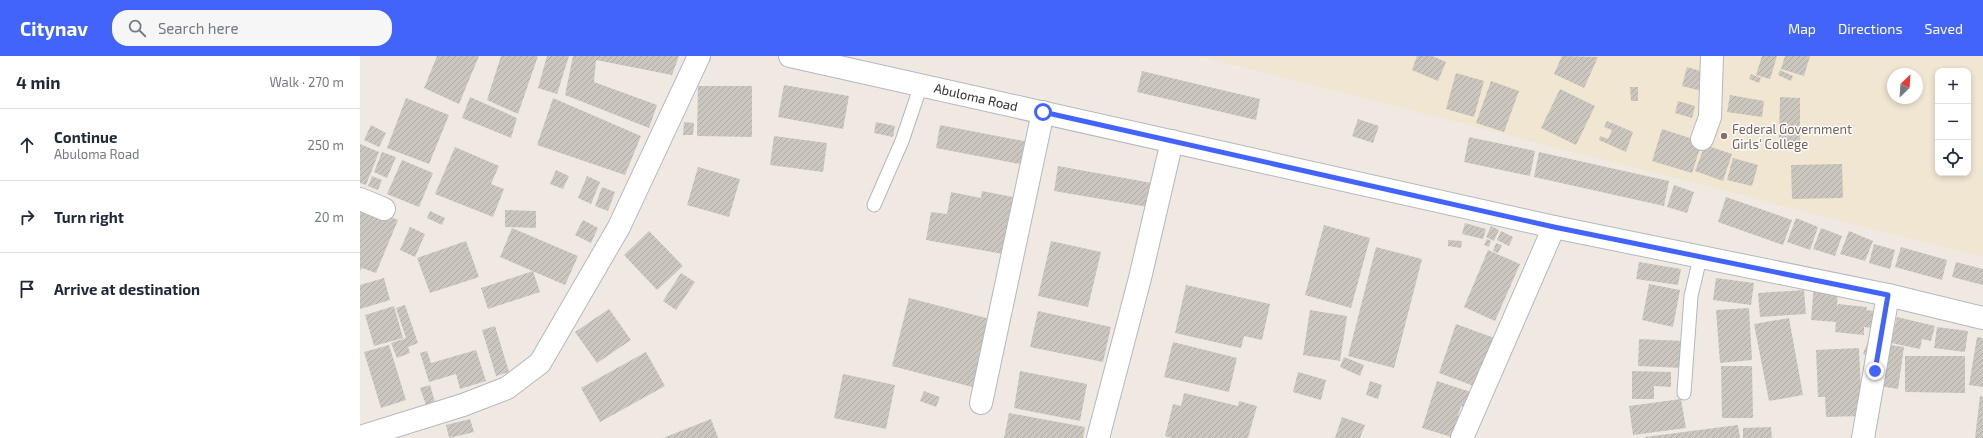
<!DOCTYPE html>
<meta charset="utf-8">
<style>
body{margin:0;font-family:"Exo 2",sans-serif;background:#f6f6f7;color:#1f2937}
.controls{position:absolute;right:12px;top:12px;display:grid;overflow:hidden;border-radius:8px;box-shadow:0 2px 6px #0003}
.controls button{width:36px;height:36px;display:grid;place-items:center;padding:0;border:0;border-bottom:1px solid #e0e1e3;background:#fff;color:#1f2937;font:20px sans-serif}
.compass{position:absolute;left:1527px;top:12px;width:36px;height:36px;border-radius:50%;background:#fff;box-shadow:0 2px 6px #0003;rotate:25deg}
.stop{position:absolute;width:12px;height:12px;margin:-9px;border:3px solid #4264fb;border-radius:50%;background:#fff}
.stop.end{background:#4264fb;border-color:#fff;box-shadow:0 1px 4px #0008}
.list{margin:0;padding:0;list-style:none}
h2{display:flex;justify-content:space-between;align-items:center;height:52px;margin:0;padding:0 16px;font-size:17px}
h2 small{font-size:13px;font-weight:400;color:#747a83}
.list li{display:grid;grid-template-columns:26px 1fr auto;gap:12px;align-items:center;box-sizing:border-box;height:72px;padding:0 16px;border-top:1px solid #e0e1e3}
.list b{display:block;font-size:15px;white-space:nowrap}
.list p{margin:0;font-size:13px;white-space:nowrap;color:#747a83}
.list em{font-size:13px;font-style:normal;color:#747a83}
.icon{flex:none;width:22px;height:22px;fill:none;stroke:currentColor;stroke-width:2;stroke-linecap:round;stroke-linejoin:round}
.map{position:relative;flex:none;width:1623px;height:382px;overflow:hidden}
header{display:flex;align-items:center;gap:24px;box-sizing:border-box;height:56px;padding:0 20px;background:#4264fb;color:#fff}
header strong{font-size:19px}
nav{display:flex;gap:22px;margin-inline-start:auto;font-size:14px}
.search{width:280px;height:36px;background:#f6f6f7;display:flex;align-items:center;gap:10px;box-sizing:border-box;padding:0 14px;border-radius:16px;color:#747a83;font-size:15px}
main{display:flex}
aside{flex:1;background:#fff}
.map>svg:first-child{display:block}
</style>
<header>
<strong>Citynav</strong>
<div class="search"><svg class="icon" aria-label="search" viewBox="0 0 24 24"><circle cx="10" cy="10" r="6"/><path d="M15 15l6 6"/></svg>Search here</div>
<nav><a>Map</a><a>Directions</a><a>Saved</a></nav>
</header>
<main>
<aside>
<h2>4 min<small>Walk · 270 m</small></h2>
<ul class="list">
<li><svg class="icon" aria-label="ahead" viewBox="0 0 24 24"><path d="M12 20V5M6 11l6-6 6 6"/></svg><div><b>Continue</b><p>Abuloma Road</p></div><em>250 m</em></li>
<li><svg class="icon" aria-label="right" viewBox="0 0 24 24"><path d="M7 20v-9h11M14 6l5 5-5 5"/></svg><div><b>Turn right</b></div><em>20 m</em></li>
<li><svg class="icon" aria-label="arrive" viewBox="0 0 24 24"><path d="M6 21V4h12l-3 4 3 4H6"/></svg><div><b>Arrive at destination</b></div></li>
</ul>
</aside>
<div class="map">
<svg width="1623" height="382" viewBox="0 0 1623 382">
<defs>
<pattern id="building-hatch" width="6" height="6" patternUnits="userSpaceOnUse"><rect width="6" height="6" fill="#cbc7bf"/><path d="M-1 1l2-2M0 6l6-6M5 7l2-2" fill="none" stroke="#afaba4"/></pattern>
</defs>
<rect width="100%" height="100%" fill="#efe9e1"/>
<path fill="#f0e6d1" fill-rule="evenodd" d="M840 0H1623V201ZM1578 15H1608V117H1578ZM1533 18H1557V42H1533Z"/>
<g fill="url(#building-hatch)">
<polygon points="77,0 119,0 99,48 64,32"/>
<polygon points="141,0 178,0 158,58 127,44"/>
<polygon points="187,0 209,0 197,38 178,32"/>
<polygon points="213,0 319,0 312,19 236,4 234,26 297,49 289,72 205,39"/>
<polygon points="1057,0 1072,0 1086,6 1078,25 1052,14"/>
<polygon points="1202,0 1238,1 1224,32 1194,18"/>
<polygon points="1402,0 1417,0 1410,23 1396,19"/>
<polygon points="1425,0 1450,0 1444,20 1421,13"/>
<polygon points="1327,11 1347,17 1342,35 1322,30"/>
<polygon points="1420,14 1433,20 1431,25 1418,19"/>
<polygon points="782,15 900,43 896,64 777,36"/>
<polygon points="1096,17 1124,25 1114,61 1086,53"/>
<polygon points="1391,18 1401,22 1399,27 1389,23"/>
<polygon points="1131,25 1159,35 1144,76 1116,67"/>
<polygon points="424,29 489,40 483,73 418,61"/>
<polygon points="338,30 392,30 392,81 337,80"/>
<polygon points="1270,31 1278,31 1278,45 1271,45"/>
<polygon points="1200,33 1235,50 1216,89 1181,72"/>
<polygon points="1370,39 1404,45 1402,61 1367,56"/>
<polygon points="110,41 157,62 151,82 102,62"/>
<polygon points="1420,41 1440,42 1440,85 1419,85"/>
<polygon points="46,42 89,59 69,108 27,92"/>
<polygon points="193,42 281,80 265,119 177,89"/>
<polygon points="1318,45 1335,50 1332,62 1315,57"/>
<polygon points="998,63 1019,70 1013,87 992,80"/>
<polygon points="1247,65 1273,76 1266,96 1239,84 1240,80 1248,83 1252,74 1244,71"/>
<polygon points="324,66 334,67 333,79 323,79"/>
<polygon points="516,66 535,70 533,81 514,77"/>
<polygon points="11,69 26,77 19,91 4,84"/>
<polygon points="580,69 669,86 665,109 576,92"/>
<polygon points="1302,73 1342,86 1332,117 1292,105"/>
<polygon points="414,80 467,87 463,116 410,109"/>
<polygon points="1109,81 1175,95 1170,120 1104,106"/>
<polygon points="0,88 19,96 6,129 0,127"/>
<polygon points="1345,89 1372,98 1363,125 1335,115"/>
<polygon points="95,91 139,110 131,128 144,133 133,161 75,138"/>
<polygon points="22,96 36,101 27,122 14,116"/>
<polygon points="1179,96 1309,125 1304,150 1174,121"/>
<polygon points="1373,102 1398,109 1392,130 1367,124"/>
<polygon points="42,104 73,117 59,151 27,138"/>
<polygon points="1482,108 1483,142 1432,143 1431,109"/>
<polygon points="698,110 792,127 788,151 694,135"/>
<polygon points="338,111 380,123 369,161 327,149"/>
<polygon points="196,114 209,120 203,133 190,128"/>
<polygon points="12,120 22,124 18,134 8,130"/>
<polygon points="227,120 240,126 231,148 218,142"/>
<polygon points="1314,129 1334,136 1327,157 1307,151"/>
<polygon points="242,131 255,136 248,155 235,150"/>
<polygon points="622,135 658,142 648,199 566,184 571,156 587,158 591,136 621,142"/>
<polygon points="1366,141 1432,164 1423,189 1358,166"/>
<polygon points="0,148 38,164 16,217 2,212 0,215"/>
<polygon points="145,154 176,155 176,172 145,171"/>
<polygon points="70,155 85,162 82,169 67,162"/>
<polygon points="1436,162 1458,171 1450,194 1427,186"/>
<polygon points="223,164 238,172 231,187 215,179"/>
<polygon points="1105,167 1126,173 1123,183 1102,178"/>
<polygon points="964,169 1010,182 991,252 945,239"/>
<polygon points="1131,170 1139,174 1134,185 1126,181"/>
<polygon points="50,171 65,178 55,201 40,194"/>
<polygon points="152,172 218,200 205,229 140,201"/>
<polygon points="1461,172 1482,180 1475,200 1453,193"/>
<polygon points="289,175 323,210 297,234 264,199"/>
<polygon points="1141,175 1153,181 1149,190 1137,184"/>
<polygon points="1489,175 1513,185 1505,205 1480,198"/>
<polygon points="1127,183 1131,185 1129,191 1124,189"/>
<polygon points="1088,184 1102,185 1101,192 1088,190"/>
<polygon points="106,185 119,221 70,237 57,202"/>
<polygon points="691,185 741,196 728,251 678,240"/>
<polygon points="1136,187 1142,189 1138,197 1133,195"/>
<polygon points="1514,188 1535,194 1530,213 1509,207"/>
<polygon points="1016,191 1062,203 1034,312 988,300"/>
<polygon points="1541,191 1587,204 1582,224 1535,211"/>
<polygon points="1128,194 1160,208 1135,265 1104,251"/>
<polygon points="1279,206 1321,213 1318,229 1276,223"/>
<polygon points="1596,206 1623,213 1623,229 1592,221"/>
<polygon points="173,215 180,236 128,253 121,232"/>
<polygon points="321,217 335,226 316,254 303,245"/>
<polygon points="24,222 30,244 0,253 0,229"/>
<polygon points="1356,222 1394,227 1391,249 1353,244"/>
<polygon points="1289,228 1320,234 1313,271 1282,264"/>
<polygon points="826,229 910,248 902,284 884,280 881,292 815,277"/>
<polygon points="1454,229 1478,231 1477,253 1478,248 1507,251 1506,254 1514,255 1512,272 1504,271 1504,279 1475,276 1476,266 1451,264"/>
<polygon points="1444,234 1446,258 1400,261 1398,237"/>
<polygon points="549,242 634,264 616,332 532,310"/>
<polygon points="45,249 58,287 48,291 50,297 37,302 31,287 46,282 36,252"/>
<polygon points="34,250 43,282 14,290 5,259"/>
<polygon points="1389,252 1392,304 1360,307 1356,254"/>
<polygon points="249,253 271,284 237,307 215,276"/>
<polygon points="950,254 987,260 980,305 943,299"/>
<polygon points="678,255 751,271 743,306 670,291"/>
<polygon points="1537,261 1575,270 1571,285 1562,283 1560,293 1531,287"/>
<polygon points="1429,262 1443,339 1409,345 1394,268"/>
<polygon points="1096,268 1137,283 1119,332 1079,317"/>
<polygon points="135,270 149,316 136,320 122,274"/>
<polygon points="1577,271 1608,275 1605,296 1574,292"/>
<polygon points="1510,281 1509,301 1503,298"/>
<polygon points="1617,281 1623,282 1623,331 1609,329"/>
<polygon points="1279,283 1324,285 1323,312 1278,310"/>
<polygon points="813,286 877,302 869,336 804,321"/>
<polygon points="1525,288 1544,291 1538,333 1519,330"/>
<polygon points="29,289 46,344 21,352 4,296"/>
<polygon points="1499,292 1502,360 1466,361 1465,341 1458,341 1456,294"/>
<polygon points="116,294 126,325 100,333 96,318 69,326 60,297 67,295 71,307"/>
<polygon points="286,296 305,330 240,366 221,332"/>
<polygon points="1545,300 1605,300 1605,337 1545,336"/>
<polygon points="984,301 1004,309 1000,320 980,311"/>
<polygon points="1361,310 1392,310 1393,362 1362,362"/>
<polygon points="660,315 727,328 720,365 654,352"/>
<polygon points="1272,315 1311,316 1311,331 1294,330 1294,343 1272,343"/>
<polygon points="938,316 966,324 961,344 933,336"/>
<polygon points="483,318 535,329 526,373 474,362"/>
<polygon points="1010,325 1022,329 1018,343 1006,339"/>
<polygon points="1077,325 1114,337 1109,352 1101,350 1098,360 1104,362 1095,382 1062,372"/>
<polygon points="70,329 75,346 66,349 60,332"/>
<polygon points="564,335 580,341 576,351 560,345"/>
<polygon points="824,337 878,350 879,345 897,350 888,382 812,382 805,380 813,348 821,350"/>
<polygon points="1620,340 1623,341 1623,382 1615,382"/>
<polygon points="1321,343 1326,372 1273,379 1269,350"/>
<polygon points="649,357 725,371 723,382 644,382"/>
<polygon points="982,361 1005,369 1000,382 975,382"/>
<polygon points="110,363 114,376 89,382 86,369"/>
<polygon points="351,363 358,382 303,382"/>
<polygon points="1378,369 1380,382 1285,382 1285,381"/>
<polygon points="1411,371 1412,382 1383,382 1383,372"/>
</g>
<g fill="none" stroke-linecap="round" stroke-linejoin="round">
<g stroke="#b4b7c1" stroke-width="15">
<g id="service">
<polyline points="514,149 542,85 561,29"/>
<polyline points="1324,337 1331,240 1340,202"/>
</g>
</g>
<g stroke="#b4b7c1" stroke-width="24">
<g id="minor">
<polyline points="1342,83 1350,61 1352,0"/>
<polyline points="0,143 24,153"/>
<polyline points="621,347 683,56"/>
<polyline points="0,381 103,349 147,332 180,307 259,171 339,0"/>
<polyline points="738,382 780,222 812,85"/>
<polyline points="1102,382 1194,171"/>
<polyline points="1503,382 1528,239"/>
</g>
</g>
<g stroke="#b4b7c1" stroke-width="24">
<polyline id="tertiary" points="430,0 1194,171 1528,239 1623,262"/>
</g>
<use href="#service" stroke="#fff" stroke-width="13"/>
<use href="#minor" stroke="#fff" stroke-width="22"/>
<use href="#tertiary" stroke="#fff" stroke-width="22"/>
</g>
<g fill="none" stroke-linecap="round" stroke-linejoin="round">
<polyline stroke="#4264fb" stroke-width="5" points="683,56 1194,171 1528,239 1515,315"/>
</g>
<circle fill="#8d6e63" stroke="#fff" stroke-width="1.5" cx="1364" cy="80" r="4"/>
<g text-anchor="middle" dominant-baseline="central" stroke-width="3" stroke-linejoin="round" paint-order="stroke">
<g font-size="13" fill="#2e2e2e" stroke="#fff">
<text transform="translate(616 41) rotate(13)">Abuloma Road</text>
</g>
<g font-size="13" fill="#785e54" stroke="#fff" text-anchor="start">
<text x="1372" y="73">Federal Government<tspan x="1372" dy="15">Girls' College</tspan></text>
</g>
</g>
</svg>
<div class="controls">
<button>+</button>
<button>−</button>
<button><svg class="icon" aria-label="locate" viewBox="0 0 24 24"><circle cx="12" cy="12" r="6"/><path d="M12 2v4M12 18v4M2 12h4M18 12h4"/></svg></button>
</div>
<svg class="compass" viewBox="-18 -18 36 36"><path d="M0-13l5 13h-10z" fill="#e53935"/><path d="M0 13l5-13h-10z" fill="#747a83"/></svg>
<div class="stop" style="left:683px;top:56px"></div>
<div class="stop end" style="left:1515px;top:315px"></div>
</div>
</main>
